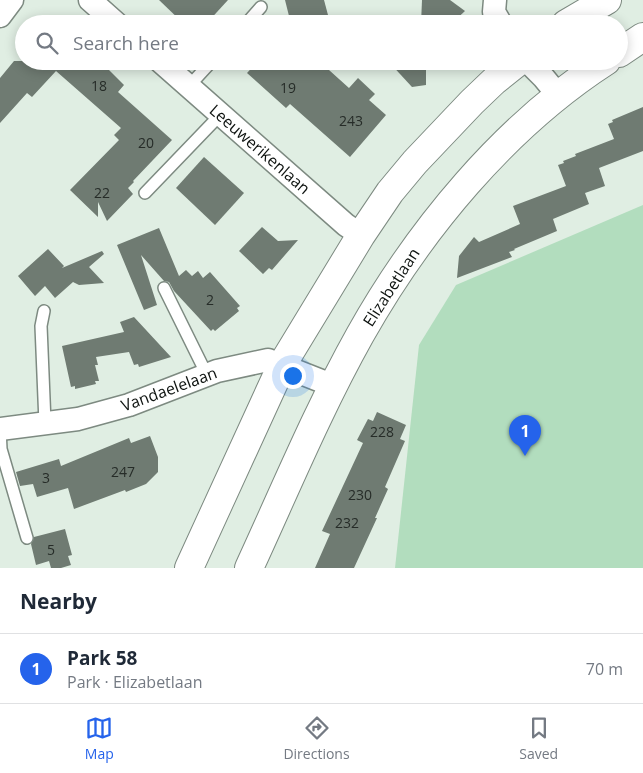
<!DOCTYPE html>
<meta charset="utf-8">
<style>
body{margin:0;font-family:"Open Sans",sans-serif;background:#f2f2f3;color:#1f2937}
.you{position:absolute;left:292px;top:375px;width:18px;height:18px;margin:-12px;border:4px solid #fff;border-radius:50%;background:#1a73e8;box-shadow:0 0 0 8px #1a73e833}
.badge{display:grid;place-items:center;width:32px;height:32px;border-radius:50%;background:#2563eb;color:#fff;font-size:16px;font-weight:700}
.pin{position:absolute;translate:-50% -41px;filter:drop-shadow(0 1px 2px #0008)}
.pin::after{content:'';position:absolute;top:26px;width:18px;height:15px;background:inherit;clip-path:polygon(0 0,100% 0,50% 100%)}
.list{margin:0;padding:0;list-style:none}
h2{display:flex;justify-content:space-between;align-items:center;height:65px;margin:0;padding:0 20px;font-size:21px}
h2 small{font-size:16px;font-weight:400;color:#747a83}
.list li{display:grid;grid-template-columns:32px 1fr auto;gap:15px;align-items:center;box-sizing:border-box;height:70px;padding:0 20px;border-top:1px solid #e0e1e3}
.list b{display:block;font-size:19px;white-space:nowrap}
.list p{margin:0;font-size:16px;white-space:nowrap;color:#747a83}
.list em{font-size:16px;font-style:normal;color:#747a83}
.icon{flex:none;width:28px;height:28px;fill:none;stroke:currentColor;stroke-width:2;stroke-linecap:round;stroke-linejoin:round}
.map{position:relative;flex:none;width:643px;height:568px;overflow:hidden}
.search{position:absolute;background:#fff;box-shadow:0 2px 12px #0003;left:15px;right:15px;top:15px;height:55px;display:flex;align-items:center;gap:12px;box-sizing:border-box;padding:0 18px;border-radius:28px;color:#747a83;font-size:19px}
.sheet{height:135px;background:#fff}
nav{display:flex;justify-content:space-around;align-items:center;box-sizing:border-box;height:70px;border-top:1px solid #e0e1e3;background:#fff;font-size:14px;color:#747a83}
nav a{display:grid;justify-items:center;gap:2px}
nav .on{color:#2563eb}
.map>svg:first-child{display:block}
</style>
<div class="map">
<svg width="643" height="568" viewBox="0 0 643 568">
<rect width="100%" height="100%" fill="#e0eee3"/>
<polygon fill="#b2ddbe" points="643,205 643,568 395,568 419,345 456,285"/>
<g fill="#6f7b72">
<polygon points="159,0 228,0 206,24 184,24"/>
<polygon points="285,0 324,0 328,15 291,24"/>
<polygon points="422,0 450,0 465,11 451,24 421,24"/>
<polygon points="14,61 100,61 124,85 118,92 172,140 133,181 134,182 128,188 133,194 107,221 98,202 98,217 70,190 119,140 114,135 121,128 56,71 32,97 27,93 0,123 0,78"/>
<polygon points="258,61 319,61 349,88 358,78 375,94 369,100 386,115 350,157 290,104 286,108 247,73"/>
<polygon points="388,61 426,61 426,85 412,87"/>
<polygon points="643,107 643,151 599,168 605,186 585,193 589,204 553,219 557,231 514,249 515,250 509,252 512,257 457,278 459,256 474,237 479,242 520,224 513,206 566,186 558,165 564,163 563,161 576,156 575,154 614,139 608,124 613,122 612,120"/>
<polygon points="204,157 244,193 215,225 176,188"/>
<polygon points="262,227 278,241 298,240 272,270 269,268 263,274 239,251"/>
<polygon points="159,228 179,276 186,270 192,276 198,271 203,278 210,272 240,306 237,308 239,311 215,331 213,329 211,331 174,291 169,282 164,281 141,255 157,305 144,310 117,245"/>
<polygon points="48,249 64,266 62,268 102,251 104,254 89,267 104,283 79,285 73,282 55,298 45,286 35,296 18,276"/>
<polygon points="134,317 171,357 139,367 138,364 134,365 129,352 96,357 98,365 95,365 99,381 95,381 96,384 75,389 75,386 71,387 62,346 124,332 120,322"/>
<polygon points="377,412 406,425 400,439 405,441 385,487 388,489 375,518 377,518 354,568 315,568 330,534 322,531 363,443 357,440 368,419 373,421"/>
<polygon points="150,436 158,457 158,472 146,484 126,492 125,490 74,509 68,488 37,497 33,484 20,486 16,472 59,459 61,466 129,438 131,443"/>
<polygon points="65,529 72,555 68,556 71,565 61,568 51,568 49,561 36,565 31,544 34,537"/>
</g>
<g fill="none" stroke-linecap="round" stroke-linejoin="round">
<g stroke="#7d8a81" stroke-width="14">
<g id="service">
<polyline points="246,24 261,7"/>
<polyline points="189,86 212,61"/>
<polyline points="145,193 221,114"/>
<polyline points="164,288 207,375"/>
<polyline points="44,311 41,326 45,423"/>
<polyline points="0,429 1,449 27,538"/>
</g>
</g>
<g stroke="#7d8a81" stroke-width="25">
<g id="minor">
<polyline points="90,0 117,24"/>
<polyline points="495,0 494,12 501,24"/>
<polyline points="0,16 12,0"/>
<polyline points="160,61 346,225 361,235"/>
<polyline points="527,61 544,78 558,95"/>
<polyline points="0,429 78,419 129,405 217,371 268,360 334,386"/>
</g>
</g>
<g stroke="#7d8a81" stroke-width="30">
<g id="primary">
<polyline points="566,24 607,0"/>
<polyline points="619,53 643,37"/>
<polyline points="189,568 282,365 361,235 390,192 415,162 472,102 494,81 519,61"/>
<path d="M249 568C285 490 318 410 360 335 419 230 504 127 606 61"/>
</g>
</g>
<use href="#service" stroke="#fff" stroke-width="11"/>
<use href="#minor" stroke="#fff" stroke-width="22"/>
<use href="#primary" stroke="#fff" stroke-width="28"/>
</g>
<g text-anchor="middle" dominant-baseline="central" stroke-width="5" stroke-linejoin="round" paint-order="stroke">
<g font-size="14" fill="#262c28">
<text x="99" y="85">18</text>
<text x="288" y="87">19</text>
<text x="351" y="120">243</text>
<text x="146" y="142">20</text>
<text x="102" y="192">22</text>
<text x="210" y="299">2</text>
<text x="382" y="431">228</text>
<text x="123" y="471">247</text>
<text x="46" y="477">3</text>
<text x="360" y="494">230</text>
<text x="347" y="522">232</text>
<text x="51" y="549">5</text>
</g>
<g font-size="16" fill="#0d120f" stroke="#fff">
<text transform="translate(260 149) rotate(41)">Leeuwerikenlaan</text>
<text transform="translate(391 287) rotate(-57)">Elizabetlaan</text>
<text transform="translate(169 389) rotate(-20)">Vandaelelaan</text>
</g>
</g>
</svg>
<div class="you"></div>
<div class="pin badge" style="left:525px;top:456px">1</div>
<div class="search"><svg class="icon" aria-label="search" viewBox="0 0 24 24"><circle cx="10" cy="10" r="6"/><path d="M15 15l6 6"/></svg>Search here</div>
</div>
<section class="sheet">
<h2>Nearby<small></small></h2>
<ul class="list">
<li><span class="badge">1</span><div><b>Park 58</b><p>Park · Elizabetlaan</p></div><em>70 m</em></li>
</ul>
</section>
<nav>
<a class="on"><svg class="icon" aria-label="map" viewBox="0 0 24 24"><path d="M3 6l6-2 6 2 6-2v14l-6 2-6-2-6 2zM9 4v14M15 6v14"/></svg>Map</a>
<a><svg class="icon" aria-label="directions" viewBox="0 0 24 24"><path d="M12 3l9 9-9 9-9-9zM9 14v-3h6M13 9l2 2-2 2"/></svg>Directions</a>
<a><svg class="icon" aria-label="saved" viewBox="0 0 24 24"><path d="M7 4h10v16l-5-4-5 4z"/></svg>Saved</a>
</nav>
